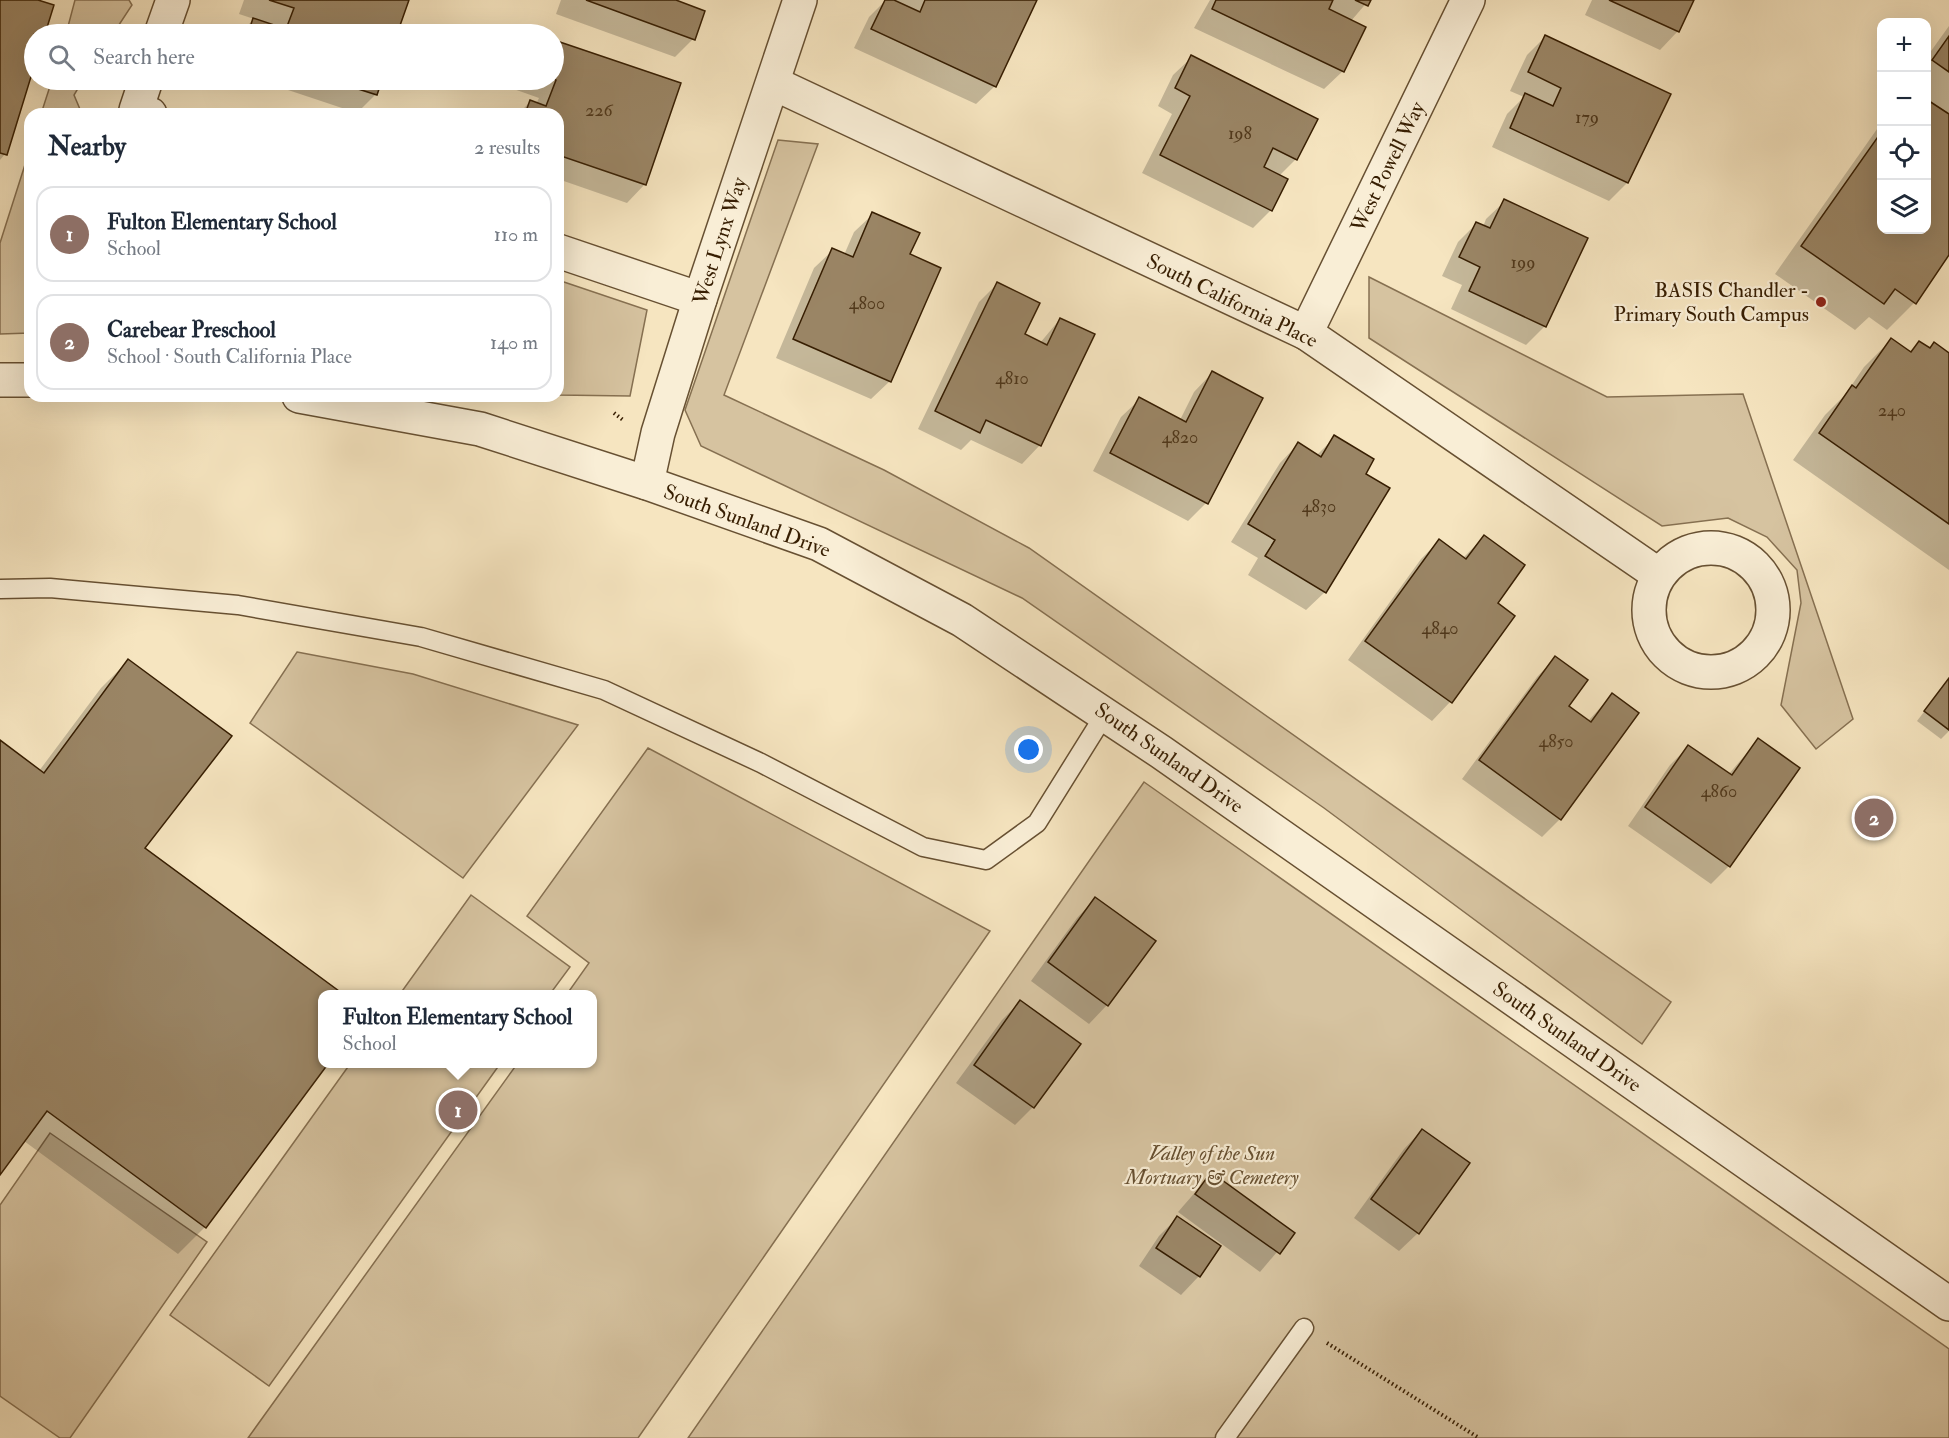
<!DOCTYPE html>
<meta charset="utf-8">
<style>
body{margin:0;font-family:"IM FELL Double Pica",serif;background:#f2f2f3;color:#1f2937}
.controls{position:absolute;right:18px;top:18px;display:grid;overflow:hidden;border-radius:12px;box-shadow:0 6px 24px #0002}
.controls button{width:54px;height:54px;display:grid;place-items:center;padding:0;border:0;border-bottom:2px solid #e0e1e3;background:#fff;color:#1f2937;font:30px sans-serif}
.you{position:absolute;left:1029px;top:750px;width:21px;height:21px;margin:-15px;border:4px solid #fff;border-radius:50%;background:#1a73e8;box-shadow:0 0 0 9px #1a73e833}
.badge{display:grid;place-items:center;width:39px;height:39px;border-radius:50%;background:#8f2418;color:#fff;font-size:20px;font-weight:700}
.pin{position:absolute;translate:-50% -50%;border:3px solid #fff;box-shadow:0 2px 6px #0006}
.popup{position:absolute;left:318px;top:990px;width:279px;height:78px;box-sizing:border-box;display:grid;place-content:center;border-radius:12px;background:#fff;filter:drop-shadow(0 2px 4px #0005);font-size:20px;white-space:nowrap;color:#747a83}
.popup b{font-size:22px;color:#1f2937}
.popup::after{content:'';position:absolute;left:50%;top:100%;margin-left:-12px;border:12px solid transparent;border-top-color:#fff}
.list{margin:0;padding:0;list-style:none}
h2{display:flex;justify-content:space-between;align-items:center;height:78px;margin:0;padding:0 24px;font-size:26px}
h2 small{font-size:20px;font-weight:400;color:#747a83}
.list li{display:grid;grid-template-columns:39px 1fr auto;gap:18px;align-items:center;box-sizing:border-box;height:96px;margin:0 12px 12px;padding:0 12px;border:2px solid #e0e1e3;border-radius:18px}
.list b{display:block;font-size:22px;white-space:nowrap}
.list p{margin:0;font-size:20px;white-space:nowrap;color:#747a83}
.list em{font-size:20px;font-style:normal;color:#747a83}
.icon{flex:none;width:33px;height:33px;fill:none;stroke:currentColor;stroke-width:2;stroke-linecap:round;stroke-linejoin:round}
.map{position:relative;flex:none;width:1949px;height:1438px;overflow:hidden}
.search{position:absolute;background:#fff;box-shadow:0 6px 24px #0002;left:24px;top:24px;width:540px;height:66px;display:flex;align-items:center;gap:15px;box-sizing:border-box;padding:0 21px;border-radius:33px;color:#747a83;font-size:22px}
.panel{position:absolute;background:#fff;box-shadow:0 6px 24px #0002;left:24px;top:108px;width:540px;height:294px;border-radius:18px}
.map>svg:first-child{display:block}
</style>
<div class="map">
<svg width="1949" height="1438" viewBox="0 0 1949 1438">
<rect width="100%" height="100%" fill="#f6e5c0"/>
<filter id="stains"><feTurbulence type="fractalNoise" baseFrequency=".00333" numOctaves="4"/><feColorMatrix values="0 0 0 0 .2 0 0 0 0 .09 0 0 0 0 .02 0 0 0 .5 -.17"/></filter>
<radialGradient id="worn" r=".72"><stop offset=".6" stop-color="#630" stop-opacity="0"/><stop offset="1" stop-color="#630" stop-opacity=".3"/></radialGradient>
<g fill="#d6c3a0" stroke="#867051" stroke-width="1.5">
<polygon points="75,0 129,0 132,5 113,34 66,34"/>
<polygon points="52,80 83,80 74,95 82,114 41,114"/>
<polygon points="778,140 818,144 724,395 884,470 1029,548 1671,1002 1642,1044 1324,808 1022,598 701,446 685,410"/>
<polygon points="30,149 30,333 0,334 0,243"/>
<polygon points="1369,277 1607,397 1743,394 1853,719 1816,749 1781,705 1801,603 1797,570 1767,537 1728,518 1662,526 1369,338"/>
<polygon points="558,280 647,310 630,396 558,395"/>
<polygon points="297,652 413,674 578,725 463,878 250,723"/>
<polygon points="648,748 990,931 638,1438 248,1438 517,1064 593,1064 593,994 567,994 589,963 527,916"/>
<polygon points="1144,782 1949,1349 1949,1438 688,1438"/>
<polygon points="471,895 570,967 550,994 400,994"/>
<polygon points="350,1064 500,1064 269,1386 170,1315"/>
<polygon points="50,1133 207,1242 70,1438 60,1438 0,1396 0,1205"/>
</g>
<g fill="#0003">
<polygon points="0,0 33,0 52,6 43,34 34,34 34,62 5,154 0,160"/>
<polygon points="244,0 407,0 396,34 239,34 254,19 239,14"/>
<polygon points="561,0 672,0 693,39 675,57 556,14"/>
<polygon points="886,0 1035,0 995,86 976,104 854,48 869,17"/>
<polygon points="1210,0 1369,0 1351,21 1343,71 1324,89 1194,28"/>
<polygon points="1592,0 1692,0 1678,31 1660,50 1585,15"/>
<polygon points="1949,26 1949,253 1914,303 1887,330 1869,317 1855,330 1775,274 1882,122 1882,230 1926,230 1926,58"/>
<polygon points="1545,37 1627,183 1609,201 1492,147 1507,114 1524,97 1510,91 1527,55"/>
<polygon points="554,41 680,84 645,184 627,203 558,179 558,114 518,114 530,102 536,104 539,98 508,87 510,80 554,80"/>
<polygon points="1192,57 1296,159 1279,176 1271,210 1253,228 1142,173 1172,114 1158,106 1173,75"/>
<polygon points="258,80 381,80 376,94 357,113"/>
<polygon points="1505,201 1545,326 1526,345 1451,309 1462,285 1442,276 1458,242 1476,224 1483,227 1486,219"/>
<polygon points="873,214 908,255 890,381 871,399 776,358 814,268 833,250 844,255 854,232"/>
<polygon points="997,284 1023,335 1040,343 1060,319 1040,445 1022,464 971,440 961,450 918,429 979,302"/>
<polygon points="1891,340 1909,352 1919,343 1929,349 1949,355 1949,570 1793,460 1825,415 1845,395 1864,367"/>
<polygon points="1212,373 1206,503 1188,521 1093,471 1121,417 1140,399 1180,420 1194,392"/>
<polygon points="1335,437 1364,474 1325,592 1306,610 1248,575 1258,558 1231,542 1280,463 1298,444 1316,456"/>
<polygon points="1484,537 1496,603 1513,616 1450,702 1432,721 1348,660 1421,559 1439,541 1463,558"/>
<polygon points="1555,658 1567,706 1588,721 1612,695 1560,819 1542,837 1462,779 1537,677"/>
<polygon points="128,661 143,849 341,994 323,994 323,1064 326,1064 205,1227 178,1254 24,1141 0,1173 0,742 39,771 101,688"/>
<polygon points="1949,679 1949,731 1941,739 1917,721"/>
<polygon points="1758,740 1729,866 1711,884 1628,826 1670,765 1688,747 1728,775"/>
<polygon points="1095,899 1153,942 1107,1005 1089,1024 1031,981 1077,918"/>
<polygon points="1020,1002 1033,1107 1015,1125 956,1083 1002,1020"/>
<polygon points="1422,1130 1468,1163 1418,1233 1399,1251 1354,1218 1404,1149"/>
<polygon points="1211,1174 1293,1233 1260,1272 1178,1212"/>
<polygon points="1177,1218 1219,1246 1199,1276 1181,1295 1139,1266 1159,1236"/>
</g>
<g fill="#9a8565" stroke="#371e02" stroke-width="1.5">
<polygon points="0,0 38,0 54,5 45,34 34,34 34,67 7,155 0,153"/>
<polygon points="269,0 409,0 397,34 248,34 253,18 286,29 294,8"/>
<polygon points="586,0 676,0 705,11 695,40"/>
<polygon points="885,0 894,0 920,12 925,0 1037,0 996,87 871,29"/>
<polygon points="1216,0 1333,0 1329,9 1366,27 1344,72 1212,9"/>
<polygon points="1355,0 1371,0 1368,6"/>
<polygon points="1609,0 1694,0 1679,32"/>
<polygon points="1545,35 1671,94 1628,183 1510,128 1525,93 1553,106 1561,88 1528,72"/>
<polygon points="1949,36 1949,72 1932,60"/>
<polygon points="554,40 681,83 646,185 558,155 558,114 525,114 530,100 546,106 556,80 554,79"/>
<polygon points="1191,55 1318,119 1297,160 1273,148 1264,167 1288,179 1272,211 1160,155 1190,96 1175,88"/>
<polygon points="330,80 382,80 377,95"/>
<polygon points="1926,99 1949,114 1949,255 1916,304 1895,289 1884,304 1801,246 1882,131 1882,230 1926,230"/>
<polygon points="1504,199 1588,238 1546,327 1469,291 1480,267 1459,257 1476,222 1490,228"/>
<polygon points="872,212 920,233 910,254 941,268 891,382 793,339 832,248 853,257"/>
<polygon points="997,282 1040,303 1025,334 1047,345 1060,318 1095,334 1041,446 986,420 980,433 935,411"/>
<polygon points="1891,338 1911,352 1919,341 1930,348 1934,342 1949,353 1949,524 1819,433 1852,385 1856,388"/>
<polygon points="1212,371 1263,398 1208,504 1110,453 1139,397 1186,422"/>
<polygon points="1334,435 1374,459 1366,474 1390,488 1326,593 1265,556 1275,540 1248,524 1298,442 1321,457"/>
<polygon points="1484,535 1525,565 1498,603 1515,616 1452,703 1365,641 1439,539 1466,559"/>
<polygon points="1555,656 1588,680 1569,706 1591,722 1612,693 1639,713 1561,820 1479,760"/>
<polygon points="128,659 232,736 145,848 343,994 323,994 323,1064 328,1064 206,1228 47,1111 0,1175 0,740 44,773"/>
<polygon points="1949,678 1949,730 1924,711"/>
<polygon points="1758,738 1800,768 1730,867 1645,807 1688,745 1732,775"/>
<polygon points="1095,897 1156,941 1108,1006 1048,962"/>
<polygon points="1020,1000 1081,1044 1034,1108 974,1065"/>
<polygon points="1422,1129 1470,1163 1419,1234 1371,1199"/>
<polygon points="1211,1172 1295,1233 1280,1254 1195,1194"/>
<polygon points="1177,1216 1221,1246 1200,1277 1156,1248"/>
</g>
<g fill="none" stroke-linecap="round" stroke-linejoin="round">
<g stroke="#675032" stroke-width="21">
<g id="service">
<polyline points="0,589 50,588 238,605 421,637 604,690 761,763 923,847 986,860 1037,823 1105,714"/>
<polyline points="1225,1438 1304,1328"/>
</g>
</g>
<g stroke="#675032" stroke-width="36">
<g id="minor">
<polyline points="161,34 173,0"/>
<polyline points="146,80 136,110 150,114"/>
<polyline points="773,83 1306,333 1659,575"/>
<polyline points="558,251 700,299"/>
<polyline points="1306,333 1468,0"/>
<polyline points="0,380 30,380"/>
<polyline points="299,396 480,429 647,483 819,544 962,620 1161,752 1949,1304"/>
<polyline points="647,483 658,433 700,299 800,0"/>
<circle cx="1711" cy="610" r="62"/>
</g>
</g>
<g stroke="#371e02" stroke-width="4" stroke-dasharray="1.5 3" stroke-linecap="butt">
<polyline points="614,413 623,420"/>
<polyline points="1327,1343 1479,1438"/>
</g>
<use href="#service" stroke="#f9eed6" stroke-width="18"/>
<use href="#minor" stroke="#f9eed6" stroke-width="33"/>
</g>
<circle fill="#8f2418" stroke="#f9eed6" stroke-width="2" cx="1821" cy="302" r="6"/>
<g text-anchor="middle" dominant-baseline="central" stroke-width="4.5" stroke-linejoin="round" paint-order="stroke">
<g font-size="18" fill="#50381b">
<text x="599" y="110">226</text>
<text x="1587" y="117">179</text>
<text x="1240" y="133">198</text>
<text x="1523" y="262">199</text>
<text x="867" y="303">4800</text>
<text x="1012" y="378">4810</text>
<text x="1892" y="410">240</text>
<text x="1180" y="437">4820</text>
<text x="1319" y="506">4830</text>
<text x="1440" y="628">4840</text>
<text x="1556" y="741">4850</text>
<text x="1719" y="791">4860</text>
</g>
<g font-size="21" fill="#371e02" stroke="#f9eed6">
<text transform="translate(1388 167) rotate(-64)">West Powell Way</text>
<text transform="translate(720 241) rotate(-72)">West Lynx Way</text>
<text transform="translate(1232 301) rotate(26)">South California Place</text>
<text transform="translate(747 521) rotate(20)">South Sunland Drive</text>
<text transform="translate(1169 758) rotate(35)">South Sunland Drive</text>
<text transform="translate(1567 1037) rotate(35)">South Sunland Drive</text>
</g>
<g font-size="21" fill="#371e02" stroke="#f9eed6" text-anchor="end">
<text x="1809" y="290">BASIS Chandler -<tspan x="1809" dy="24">Primary South Campus</tspan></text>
</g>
<g font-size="21" font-style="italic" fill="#675031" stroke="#f9eed6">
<text x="1212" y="1153">Valley of the Sun<tspan x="1212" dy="24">Mortuary &amp; Cemetery</tspan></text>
</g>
</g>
<rect width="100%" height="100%" filter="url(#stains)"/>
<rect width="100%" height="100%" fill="url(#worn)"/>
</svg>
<div class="controls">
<button>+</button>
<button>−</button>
<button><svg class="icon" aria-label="locate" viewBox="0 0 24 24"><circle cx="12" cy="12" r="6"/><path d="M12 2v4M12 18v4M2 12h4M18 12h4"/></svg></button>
<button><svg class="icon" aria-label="layers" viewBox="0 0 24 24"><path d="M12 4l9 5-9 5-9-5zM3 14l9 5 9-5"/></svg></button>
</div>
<div class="you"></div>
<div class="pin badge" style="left:458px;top:1110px;background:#8d6e63">1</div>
<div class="popup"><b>Fulton Elementary School</b>School</div>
<div class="pin badge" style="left:1874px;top:818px;background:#8d6e63">2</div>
<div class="search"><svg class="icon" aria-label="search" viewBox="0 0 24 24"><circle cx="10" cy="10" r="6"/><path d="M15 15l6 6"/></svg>Search here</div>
<section class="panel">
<h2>Nearby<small>2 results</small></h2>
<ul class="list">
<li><span class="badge" style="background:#8d6e63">1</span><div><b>Fulton Elementary School</b><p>School</p></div><em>110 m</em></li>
<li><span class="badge" style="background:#8d6e63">2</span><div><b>Carebear Preschool</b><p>School · South California Place</p></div><em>140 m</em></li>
</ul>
</section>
</div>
